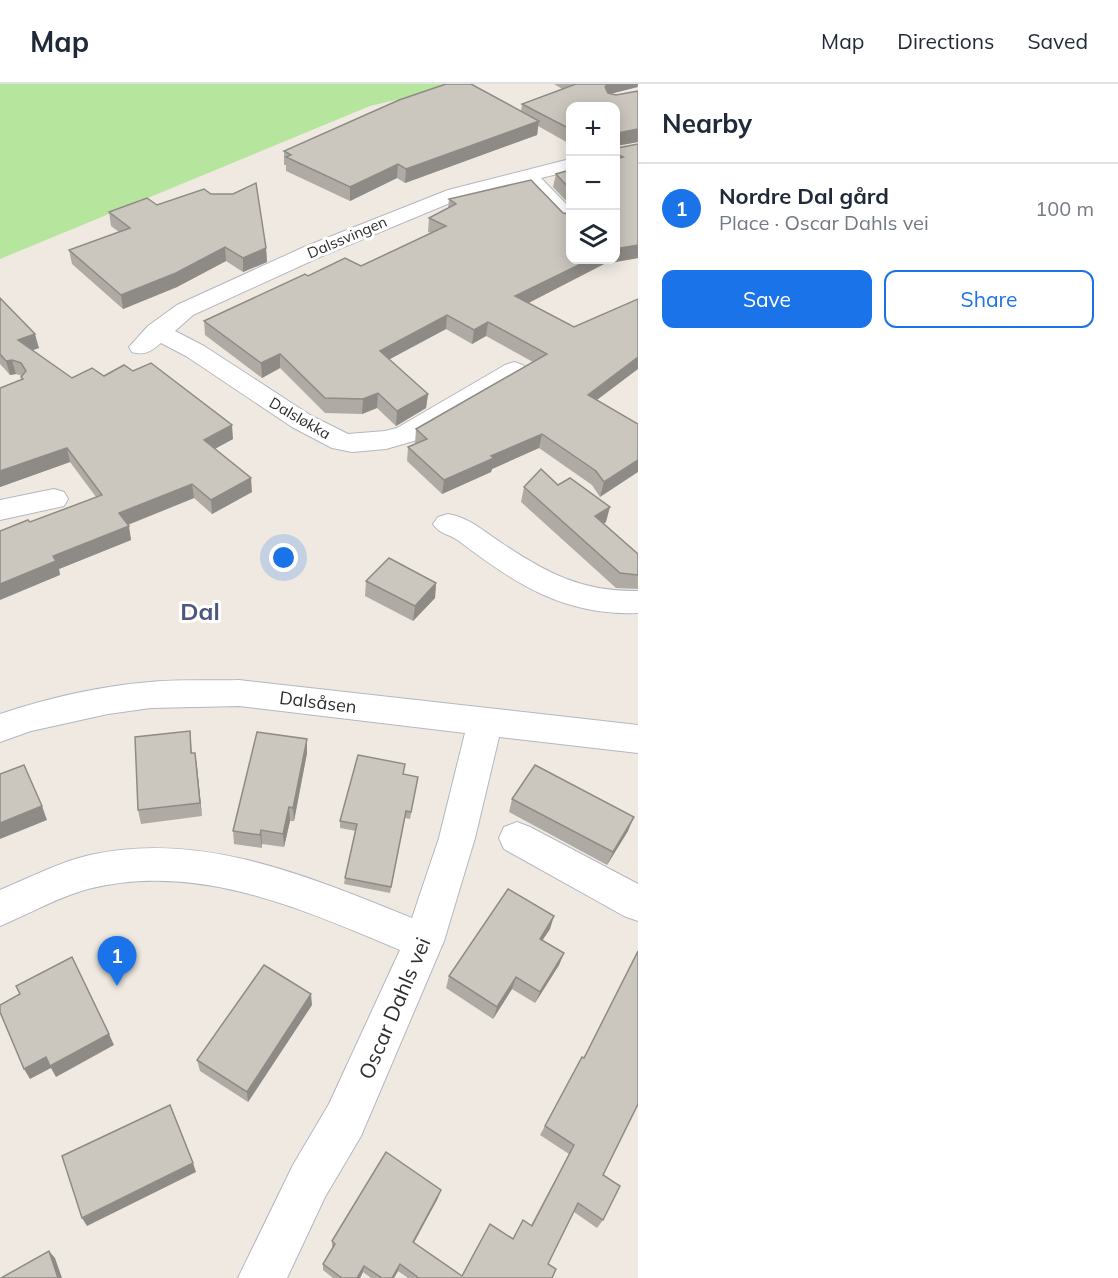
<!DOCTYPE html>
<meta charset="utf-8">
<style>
body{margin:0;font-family:Mulish,sans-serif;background:#f6f6f7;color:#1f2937}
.controls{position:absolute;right:18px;top:18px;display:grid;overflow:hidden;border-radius:12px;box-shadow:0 3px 15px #0003}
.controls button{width:54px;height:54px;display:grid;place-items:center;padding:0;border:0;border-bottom:2px solid #e0e1e3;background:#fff;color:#1f2937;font:30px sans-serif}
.you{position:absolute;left:284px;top:474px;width:21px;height:21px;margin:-15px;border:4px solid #fff;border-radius:50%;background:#1a73e8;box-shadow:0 0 0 9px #1a73e833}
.badge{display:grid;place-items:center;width:39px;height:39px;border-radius:50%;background:#1a73e8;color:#fff;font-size:20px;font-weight:700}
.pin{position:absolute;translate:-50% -50px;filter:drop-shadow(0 2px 3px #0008)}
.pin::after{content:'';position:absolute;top:32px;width:21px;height:18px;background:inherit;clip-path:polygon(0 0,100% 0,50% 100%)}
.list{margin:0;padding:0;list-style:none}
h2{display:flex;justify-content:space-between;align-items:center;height:78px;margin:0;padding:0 24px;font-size:26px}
h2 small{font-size:20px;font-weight:400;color:#747a83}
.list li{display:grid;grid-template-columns:39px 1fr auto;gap:18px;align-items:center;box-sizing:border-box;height:90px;padding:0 24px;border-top:2px solid #e0e1e3}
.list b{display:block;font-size:22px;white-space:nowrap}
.list p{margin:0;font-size:20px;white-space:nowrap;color:#747a83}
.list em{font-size:20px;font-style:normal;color:#747a83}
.actions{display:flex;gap:12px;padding:18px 24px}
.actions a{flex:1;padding:14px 0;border:2px solid #1a73e8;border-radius:12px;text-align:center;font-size:21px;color:#1a73e8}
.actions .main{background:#1a73e8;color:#fff}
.icon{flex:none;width:33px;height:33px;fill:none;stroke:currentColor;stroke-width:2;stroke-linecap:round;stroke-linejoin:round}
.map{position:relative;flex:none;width:638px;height:1194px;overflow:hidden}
header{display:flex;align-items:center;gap:36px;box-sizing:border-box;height:84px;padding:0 30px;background:#fff;border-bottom:2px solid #e0e1e3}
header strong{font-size:28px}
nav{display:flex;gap:33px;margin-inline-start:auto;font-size:21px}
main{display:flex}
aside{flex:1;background:#fff}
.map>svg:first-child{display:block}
</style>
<header>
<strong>Map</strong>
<nav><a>Map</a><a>Directions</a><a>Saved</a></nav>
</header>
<main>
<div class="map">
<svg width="638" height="1194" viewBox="0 0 638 1194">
<rect width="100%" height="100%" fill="#efe9e1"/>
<polygon fill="#b6e59e" points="0,0 464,0 370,22 0,175"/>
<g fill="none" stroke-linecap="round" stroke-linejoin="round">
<g stroke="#b4b7c1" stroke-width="2">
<g id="minor">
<path d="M570 75V87L541 94 570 124V142L562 141 522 99 462 114 320 173 193 231 175 247 204 262 310 331 348 350 385 347 397 344 505 281 514 278 523 281 527 286 523 291 417 356 386 365 352 368 332 364 292 343 186 272 161 259C151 267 145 272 132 268L129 263 148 242 177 221 304 163 448 106Z"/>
<polygon points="54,405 64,408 68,415 64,422 0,436 0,416"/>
<path d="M448 430C470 434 482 446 500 458 546 489 582 508 638 507V529C565 532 515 500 459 457 450 450 439 450 433 440L438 433Z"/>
<path d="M239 596 638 641V669L499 653 475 754 444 857 361 1052 325 1113 287 1194H238L293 1081 329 1020 400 866C302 825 197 777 88 805 58 813 29 830 0 842V806C29 794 59 778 90 771 201 746 310 793 412 834L439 754 465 649 239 622 151 624 108 630 31 647 0 658V630C48 614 100 602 150 598 180 595 210 597 239 596Z"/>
<polygon points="517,738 530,743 638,800 638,837 624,832 504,765 499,754 504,743"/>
</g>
</g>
<use href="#minor" fill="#fff" fill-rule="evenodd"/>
</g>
<g fill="#afaba4">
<polygon points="554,0 638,0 638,3 610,10 616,11 638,7 638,58 617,62 617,64 638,60 638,174 604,180 528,219 597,316 638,340 600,413 592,401 539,364 492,385 491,388 442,410 407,377 408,363 415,360 416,345 533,278 486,252 472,260 446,245 389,275 428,310 426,324 396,342 377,324 362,330 325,329 280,284 262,294 205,251 204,237 308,192 361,182 431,149 428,148 429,134 448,124 449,115 563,129 615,176 615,22 570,22 570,60 538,42 537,51 405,99 397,94 350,117 286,87 286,81 284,81 284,67 521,27 522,20 562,5"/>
<polygon points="570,86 570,121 553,103 556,90"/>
<polygon points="157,121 266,164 267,178 243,188 226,177 177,203 123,225 72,180 69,166 119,148 111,142 109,128"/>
<polygon points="0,214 39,264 32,266 72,294 104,292 233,355 215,365 252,408 212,430 194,414 128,441 131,456 59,485 60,491 30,438 96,413 70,378 0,403 0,304 22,295 21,293 22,292 16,290 10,291 0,280"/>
<polygon points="558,401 606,438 603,440 638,470 638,505 616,504 521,418 524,403"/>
<polygon points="366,497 436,499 435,514 413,537 365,512"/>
<polygon points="190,647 192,669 195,669 197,683 202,732 141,740 138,726"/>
<polygon points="307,669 294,737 290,737 284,763 262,760 262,764 234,760 233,747"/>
<polygon points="404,690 418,693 410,735 405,734 390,809 344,800 345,794 356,747 340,744 340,737"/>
<polygon points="512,715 628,747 607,781 509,728"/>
<polygon points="550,845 542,857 564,869 559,881 535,919 512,905 493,935 446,904 449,892"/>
<polygon points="312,921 248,1018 200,987 197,976"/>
<polygon points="582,973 603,1091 603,1136 597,1144 574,1128 548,1180 552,1194 408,1194 398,1187 394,1194 371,1194 363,1188 360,1194 333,1194 323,1186 323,1180 332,1165 332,1157 438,1114 414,1159 462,1192 513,1155 523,1136 531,1141 569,1070 540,1051"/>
</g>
<g fill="#8e8b86">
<polygon points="608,0 638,0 637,3 606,11 605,3"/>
<polygon points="539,37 537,51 405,99 406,85"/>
<polygon points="638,45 638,58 615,62 617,49"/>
<polygon points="398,80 397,94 350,117 350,103"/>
<polygon points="638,161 638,174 604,180 513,227 515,212 589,176 615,176 615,165"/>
<polygon points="225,163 226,177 177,203 123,225 121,211"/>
<polygon points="266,164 267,178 243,188 243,174"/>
<polygon points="447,231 446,245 379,281 380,267"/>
<polygon points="488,238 486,252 472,260 474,246"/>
<polygon points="35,250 39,264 22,270 18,256"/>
<polygon points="280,270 280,284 262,294 261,279"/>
<polygon points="638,273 638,285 585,325 588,311"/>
<polygon points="12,276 16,290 10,291 6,277"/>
<polygon points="378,309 377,324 362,330 363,315"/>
<polygon points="428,310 426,324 396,342 397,327"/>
<polygon points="232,341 233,355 205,370 204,356"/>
<polygon points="542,350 539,364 492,385 491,388 442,410 444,396 491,372"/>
<polygon points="67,364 70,378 0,403 0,387"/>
<polygon points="638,376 638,388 600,413 604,398"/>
<polygon points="251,394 252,408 212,430 211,416"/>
<polygon points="192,400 194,414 122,443 119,429"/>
<polygon points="610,423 606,438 591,447 595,432"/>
<polygon points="129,442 131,456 59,485 60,491 0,516 0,500 53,472"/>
<polygon points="436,499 435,514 413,537 415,522"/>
<polygon points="307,655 307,669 294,737 293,724"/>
<polygon points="195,669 197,683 202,732 200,719"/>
<polygon points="42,722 47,736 0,755 0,739"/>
<polygon points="289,723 290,737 284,763 283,750"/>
<polygon points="634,733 628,747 607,781 613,768"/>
<polygon points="261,746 262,760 262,764 260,751"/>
<polygon points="554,832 550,845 535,867 540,855"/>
<polygon points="564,869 559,881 535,919 540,908"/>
<polygon points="516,893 512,905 493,935 497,923"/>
<polygon points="311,910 312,921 248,1018 247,1008"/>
<polygon points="109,950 114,961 56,993 51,984 30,995 24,985 46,973"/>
<polygon points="193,1079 196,1088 87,1142 82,1134"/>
<polygon points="441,1106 438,1114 410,1165 413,1158"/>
<polygon points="49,1167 55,1174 62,1194 58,1194"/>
<polygon points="400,1180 398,1187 394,1194 392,1194"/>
<polygon points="364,1182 363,1188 360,1194 357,1194"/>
</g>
<g fill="#cbc7bf" stroke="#8e8b86" stroke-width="1.5">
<polygon points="446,0 471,0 539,37 406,85 398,80 350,103 286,73 291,71 284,67 399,16"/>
<polygon points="576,0 608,0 605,3 608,9 616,11 638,7 638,45 617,49 617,64 638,60 638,161 615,165 615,75 623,73 615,69 615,22 570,22 570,45 522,20"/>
<polygon points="570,86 570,105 556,90"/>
<polygon points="531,96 563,129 570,130 570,176 589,176 515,212 574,243 638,215 638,273 588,311 638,340 638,376 604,398 596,387 542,350 491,372 494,374 444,396 408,363 427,355 416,345 547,270 488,238 474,246 447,231 380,267 428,310 397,327 378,309 363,315 325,314 280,270 261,279 204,237 305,190 308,192 345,174 361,182 446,142 429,134 456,120 449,115"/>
<polygon points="256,99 266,164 243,174 225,163 176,189 121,211 69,166 130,144 109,128 147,114 157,121 204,105 211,110 233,110"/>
<polygon points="0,214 35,250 18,256 72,294 92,284 104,292 124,281 133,287 151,279 232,341 204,356 251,394 211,416 192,400 119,429 129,442 53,472 56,477 0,500 0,447 28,436 30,438 102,411 67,364 0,387 0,304 23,295 21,293 26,287 21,279 12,276 6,277 0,270"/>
<polygon points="541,385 558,401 570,394 610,423 595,432 638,470 638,491 620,489 524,403"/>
<polygon points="389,474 436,499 415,522 366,497"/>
<polygon points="190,647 191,669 195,669 200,719 138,726 135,653"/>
<polygon points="257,648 307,655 293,724 289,723 283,750 261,746 260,751 233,747"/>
<polygon points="358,671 405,680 403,690 418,693 411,728 406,727 391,803 345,794 357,740 340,737"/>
<polygon points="24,681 42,722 0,739 0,690"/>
<polygon points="535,681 634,733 613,768 512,715"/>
<polygon points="508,805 554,832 540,855 564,869 540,908 516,893 497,923 449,892"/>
<polygon points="638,867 638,1020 603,1091 620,1102 603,1136 578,1119 548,1180 556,1185 552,1194 419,1194 400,1180 392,1194 382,1194 364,1182 357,1194 342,1194 323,1180 335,1160 332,1157 386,1068 441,1106 413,1158 462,1192 490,1140 513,1155 523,1136 532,1142 574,1061 545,1042 582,973 584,974"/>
<polygon points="72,873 109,950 50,982 46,973 24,985 0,928 0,921 20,910 16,902"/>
<polygon points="264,881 311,910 247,1008 197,976"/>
<polygon points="170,1021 193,1079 82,1134 62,1072"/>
<polygon points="49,1167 58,1194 1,1194"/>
</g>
<g text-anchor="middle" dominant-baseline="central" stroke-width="6" stroke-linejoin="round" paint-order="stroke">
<g font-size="15" fill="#2e2e2e" stroke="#fff">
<text transform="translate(347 153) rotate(-23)">Dalssvingen</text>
<text transform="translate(300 334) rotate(30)">Dalsløkka</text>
</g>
<g font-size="18" fill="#2e2e2e" stroke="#fff">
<text transform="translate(318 618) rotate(7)">Dalsåsen</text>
</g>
<g font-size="21" fill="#2e2e2e" stroke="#fff">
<text transform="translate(394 924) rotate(-67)">Oscar Dahls vei</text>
</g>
<g font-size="24" font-weight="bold" fill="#4d5680" stroke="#fff">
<text x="200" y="527">Dal</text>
</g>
</g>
</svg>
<div class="controls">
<button>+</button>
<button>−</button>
<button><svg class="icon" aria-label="layers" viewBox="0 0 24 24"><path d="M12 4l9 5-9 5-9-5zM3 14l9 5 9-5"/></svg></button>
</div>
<div class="you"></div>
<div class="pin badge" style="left:117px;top:902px">1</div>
</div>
<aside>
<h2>Nearby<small></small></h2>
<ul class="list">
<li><span class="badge">1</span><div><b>Nordre Dal gård</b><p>Place · Oscar Dahls vei</p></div><em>100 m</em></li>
</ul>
<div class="actions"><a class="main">Save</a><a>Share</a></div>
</aside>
</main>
